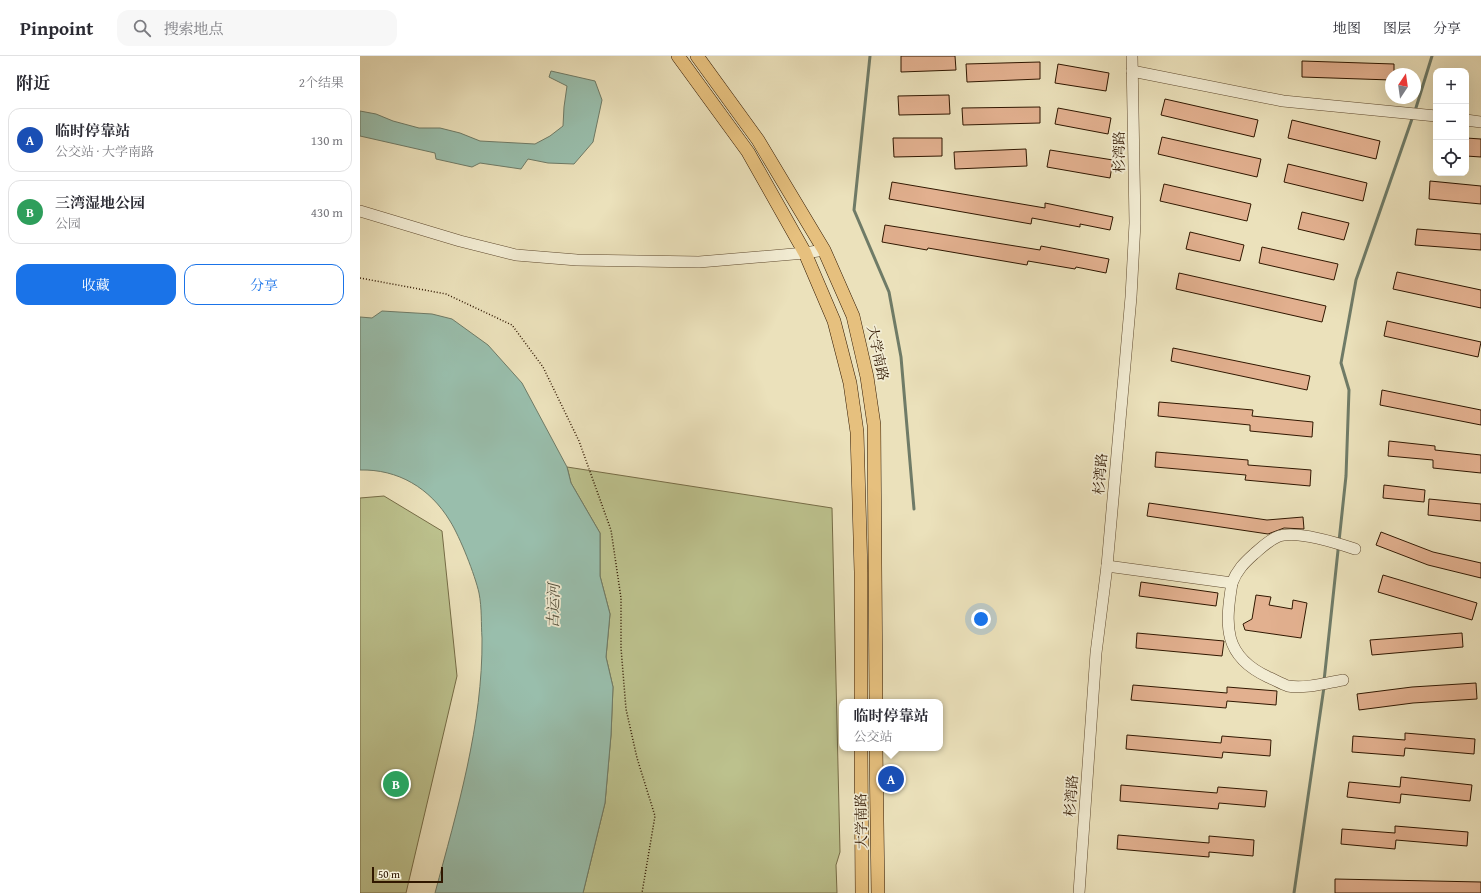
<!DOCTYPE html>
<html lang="zh">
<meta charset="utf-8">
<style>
body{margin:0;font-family:"Gentium Book Plus","Noto Serif SC",serif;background:#f7f7f7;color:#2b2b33}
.controls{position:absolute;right:12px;top:12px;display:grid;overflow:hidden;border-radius:8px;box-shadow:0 4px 16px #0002}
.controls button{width:36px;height:36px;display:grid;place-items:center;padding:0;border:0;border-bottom:1px solid #e1e1e2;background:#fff;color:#2b2b33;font:20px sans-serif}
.compass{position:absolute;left:1025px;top:12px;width:36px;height:36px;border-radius:50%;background:#fff;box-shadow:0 4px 16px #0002;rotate:13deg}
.scale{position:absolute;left:12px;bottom:10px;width:71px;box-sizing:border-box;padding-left:4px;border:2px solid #301700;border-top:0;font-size:11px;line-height:14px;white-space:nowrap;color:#301700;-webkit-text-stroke:3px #f2ecd3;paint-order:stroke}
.you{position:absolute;left:621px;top:563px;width:14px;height:14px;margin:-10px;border:3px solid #fff;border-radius:50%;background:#1a73e8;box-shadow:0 0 0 6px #1a73e833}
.badge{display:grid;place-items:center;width:26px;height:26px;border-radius:50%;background:#1a73e8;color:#fff;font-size:13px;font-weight:700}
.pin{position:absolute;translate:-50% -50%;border:2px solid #fff;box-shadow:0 1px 4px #0006}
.popup{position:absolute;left:479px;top:643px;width:104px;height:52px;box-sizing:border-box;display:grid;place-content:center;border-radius:8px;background:#fff;filter:drop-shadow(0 1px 3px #0005);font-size:13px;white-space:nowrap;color:#7c7c81}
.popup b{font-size:15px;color:#2b2b33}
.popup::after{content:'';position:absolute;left:50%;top:100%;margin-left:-8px;border:8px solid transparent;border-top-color:#fff}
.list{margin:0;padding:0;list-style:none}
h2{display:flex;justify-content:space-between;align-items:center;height:52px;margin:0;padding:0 16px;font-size:17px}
h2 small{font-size:13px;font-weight:400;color:#7c7c81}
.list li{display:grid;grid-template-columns:26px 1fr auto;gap:12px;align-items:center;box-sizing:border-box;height:64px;margin:0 8px 8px;padding:0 8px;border:1px solid #e1e1e2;border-radius:12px}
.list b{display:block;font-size:15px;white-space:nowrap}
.list p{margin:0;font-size:13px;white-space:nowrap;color:#7c7c81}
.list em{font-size:13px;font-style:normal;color:#7c7c81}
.actions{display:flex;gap:8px;padding:12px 16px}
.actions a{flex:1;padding:9px 0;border:1px solid #1a73e8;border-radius:12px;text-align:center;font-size:14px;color:#1a73e8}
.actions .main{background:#1a73e8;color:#fff}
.icon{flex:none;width:22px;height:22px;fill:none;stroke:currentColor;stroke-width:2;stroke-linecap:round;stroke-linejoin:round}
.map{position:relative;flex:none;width:1121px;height:837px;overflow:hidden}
header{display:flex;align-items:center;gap:24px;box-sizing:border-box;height:56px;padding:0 20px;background:#fff;border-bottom:1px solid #e1e1e2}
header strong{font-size:19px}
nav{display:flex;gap:22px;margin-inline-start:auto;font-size:14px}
.search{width:280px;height:36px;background:#f7f7f7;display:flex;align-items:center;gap:10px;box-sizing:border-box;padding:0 14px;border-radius:12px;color:#7c7c81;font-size:15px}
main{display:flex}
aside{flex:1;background:#fff}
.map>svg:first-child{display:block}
</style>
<header>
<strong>Pinpoint</strong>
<div class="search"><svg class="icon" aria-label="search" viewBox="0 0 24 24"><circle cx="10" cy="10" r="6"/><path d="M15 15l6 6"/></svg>搜索地点</div>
<nav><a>地图</a><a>图层</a><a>分享</a></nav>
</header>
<main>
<aside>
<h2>附近<small>2个结果</small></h2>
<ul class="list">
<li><span class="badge" style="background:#1a4fb4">A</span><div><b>临时停靠站</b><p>公交站 · 大学南路</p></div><em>130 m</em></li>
<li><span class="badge" style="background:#2e9e5b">B</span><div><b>三湾湿地公园</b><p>公园</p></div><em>430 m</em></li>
</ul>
<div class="actions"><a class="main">收藏</a><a>分享</a></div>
</aside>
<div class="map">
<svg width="1121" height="837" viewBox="0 0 1121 837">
<rect width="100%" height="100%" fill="#ebe1bb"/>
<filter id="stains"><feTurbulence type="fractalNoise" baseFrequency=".005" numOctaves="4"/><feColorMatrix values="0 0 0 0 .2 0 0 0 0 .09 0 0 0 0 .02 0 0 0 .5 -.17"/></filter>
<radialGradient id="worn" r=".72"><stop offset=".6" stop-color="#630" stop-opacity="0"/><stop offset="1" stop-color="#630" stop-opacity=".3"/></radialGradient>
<g fill="#bcc18d" stroke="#766c46">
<polygon points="207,411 472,452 480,796 476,809 477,837 223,837 245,747 251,679 253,631 246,601 250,558 240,520 240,477 211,427"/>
<polygon points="24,440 82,475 97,620 46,837 0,837 0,442"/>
</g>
<g fill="#99beac" stroke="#6f7b67">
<polygon points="191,15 235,25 242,44 233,86 214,108 188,107 168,103 161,113 120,107 112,111 76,103 75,97 0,80 0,55 16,58 33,65 59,72 80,72 100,77 120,85 175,88 190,80 203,70 204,51 207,30 189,21"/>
<path d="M22 255 72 258 92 263 128 289 162 327 207 411 211 427 240 477V520L250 558 246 601 253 631 251 679 245 747 223 837H75C97 755 123 668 122 582 121 568 122 552 119 537 115 519 100 481 90 465 70 432 38 413 0 414V261L12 262Z"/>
</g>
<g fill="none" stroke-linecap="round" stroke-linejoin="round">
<g stroke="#6f7b67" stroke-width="3">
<polyline points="510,0 494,154 529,236 541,301 554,453"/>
<polyline points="1055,55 1072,0"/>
<polyline points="964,625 986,420 989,334 981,307 996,224 1053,60"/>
<polyline points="934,837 964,631"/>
</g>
</g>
<g fill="#e2b08f" stroke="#301700">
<polygon points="541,0 595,0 596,14 541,16"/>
<polygon points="942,5 1034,8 1034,18 1031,18 1031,24 942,21"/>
<polygon points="680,6 680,23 607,26 606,8"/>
<polygon points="698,8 749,17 746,35 695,27"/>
<polygon points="589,39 590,58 539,59 538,40"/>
<polygon points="805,43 898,64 894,81 801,59"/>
<polygon points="680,51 680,67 603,69 602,52"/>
<polygon points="698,52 751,62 748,78 695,68"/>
<polygon points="932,64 1020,85 1016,103 928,82"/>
<polygon points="802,81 901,103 897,121 798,98"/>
<polygon points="533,82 582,82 582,100 534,101"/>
<polygon points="1106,82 1121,83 1121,101 1106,100"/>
<polygon points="666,93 667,110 595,113 594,96"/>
<polygon points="690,94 753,104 750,122 687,111"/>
<polygon points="928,108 1007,127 1003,145 924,126"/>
<polygon points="1070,125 1121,130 1121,148 1069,143"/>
<polygon points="532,126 685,152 685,147 753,161 750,174 720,168 720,171 672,162 671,168 529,143"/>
<polygon points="804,128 891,148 887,165 800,145"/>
<polygon points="942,156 989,167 984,184 938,173"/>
<polygon points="525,169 680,194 681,190 749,203 746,217 716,211 715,213 668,205 667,209 568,192 567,194 522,186"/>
<polygon points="1057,173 1121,178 1121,194 1055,189"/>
<polygon points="830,176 884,189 880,205 826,193"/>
<polygon points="902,191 978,208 974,224 899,207"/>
<polygon points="1037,216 1121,234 1121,252 1033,233"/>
<polygon points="819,217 966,250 962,266 816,233"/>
<polygon points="1027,265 1121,286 1118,301 1024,280"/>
<polygon points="813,292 950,320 947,334 811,305"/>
<polygon points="1022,334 1121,354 1121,369 1020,349"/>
<polygon points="799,346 893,354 892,360 953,366 952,381 890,375 890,369 798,360"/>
<polygon points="1029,385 1075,390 1075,394 1121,399 1121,417 1073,412 1073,404 1028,400"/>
<polygon points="796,396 888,404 888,409 951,414 950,430 885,424 886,419 795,411"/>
<polygon points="1024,429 1065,434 1064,446 1023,442"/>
<polygon points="1069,443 1121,448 1121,465 1068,459"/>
<polygon points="789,447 907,464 943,461 944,473 924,472 908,478 787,460"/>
<polygon points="1021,476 1073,496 1121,507 1121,522 1068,509 1016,489"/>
<polygon points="1023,519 1117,547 1112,564 1018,536"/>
<polygon points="781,526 858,537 856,550 779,540"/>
<polygon points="896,539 911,541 909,549 932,553 933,544 947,547 941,582 885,574 883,568 892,563"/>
<polygon points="777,577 864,585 862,600 776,592"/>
<polygon points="1102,577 1103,591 1012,599 1010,584"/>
<polygon points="1116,627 1117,643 1053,647 999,654 997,638 1052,631"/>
<polygon points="773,629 867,637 867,631 917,635 916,649 867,645 866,652 771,644"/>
<polygon points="1045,677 1115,683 1114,698 1045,692 1044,700 992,696 993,680 1045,684"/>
<polygon points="767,679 861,687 862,680 911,684 910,700 863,696 862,702 766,693"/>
<polygon points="1041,721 1112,729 1110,745 1041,738 1040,747 987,741 989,726 1040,731"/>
<polygon points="761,729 857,737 858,731 907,735 905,751 859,747 858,753 760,745"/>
<polygon points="1035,770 1108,776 1107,790 1036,784 1035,793 981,788 982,773 1035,777"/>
<polygon points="758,779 849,787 849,780 894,784 893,800 849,796 849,801 757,793"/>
<polygon points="975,823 1121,826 1121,837 975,837"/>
</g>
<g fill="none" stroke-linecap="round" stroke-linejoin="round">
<g stroke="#5f4a2f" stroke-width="12">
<g id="minor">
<polyline points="772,15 923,45 1076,60"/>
<polyline points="1106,64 1121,66"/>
<polyline points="0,155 100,185 156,199 217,204 339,206 445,197 464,194"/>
<path d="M747 510 872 527C877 514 884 507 894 498 901 492 908 485 917 481 934 473 977 487 995 493"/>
<path d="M872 527C865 570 863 600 908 621 915 624 922 628 928 630 945 633 966 627 983 624"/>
<polyline points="719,837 736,597 747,510 771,241 775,167 772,0"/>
</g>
</g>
<g stroke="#301700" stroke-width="14">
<g id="major">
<polyline points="318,0 388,96 445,197 474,265 490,327 497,376 501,516 501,646"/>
<polyline points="337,0 398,84 464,194 493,260 507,321 514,369 516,646"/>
<polyline points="501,692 502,837"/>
<polyline points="516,692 518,837"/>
</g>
</g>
<polyline stroke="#301700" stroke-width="1.5" stroke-dasharray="1 2" stroke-linecap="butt" points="0,222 86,238 152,269 183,311 219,385 251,474 261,542 261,592 266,653 277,702 295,760 282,837"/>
<use href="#minor" stroke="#f2ecd3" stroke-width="11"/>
<use href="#major" stroke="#e6c07e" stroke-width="13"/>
</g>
<g text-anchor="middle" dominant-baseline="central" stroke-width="3.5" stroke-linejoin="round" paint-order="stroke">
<g font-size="14" fill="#301700" stroke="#f2ecd3">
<text transform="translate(759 96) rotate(-91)">杉湾路</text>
<text transform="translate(518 297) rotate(78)">大学南路</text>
<text transform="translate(740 418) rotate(-85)">杉湾路</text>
<text transform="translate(711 740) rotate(-86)">杉湾路</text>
<text transform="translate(501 765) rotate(-91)">大学南路</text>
</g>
<g font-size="15" font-style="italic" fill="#55513c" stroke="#f2ecd3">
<text transform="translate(193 550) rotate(-89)">古运河</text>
</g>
</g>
<rect width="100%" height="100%" filter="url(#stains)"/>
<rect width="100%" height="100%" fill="url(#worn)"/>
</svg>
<div class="controls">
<button>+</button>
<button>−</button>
<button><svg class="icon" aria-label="locate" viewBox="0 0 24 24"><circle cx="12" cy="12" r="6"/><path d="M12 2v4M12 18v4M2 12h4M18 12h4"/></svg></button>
</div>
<svg class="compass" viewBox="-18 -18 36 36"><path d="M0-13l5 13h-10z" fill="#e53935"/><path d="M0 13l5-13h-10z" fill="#7c7c81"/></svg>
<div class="scale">50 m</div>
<div class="you"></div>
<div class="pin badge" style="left:531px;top:723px;background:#1a4fb4">A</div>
<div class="popup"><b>临时停靠站</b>公交站</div>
<div class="pin badge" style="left:36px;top:728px;background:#2e9e5b">B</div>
</div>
</main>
